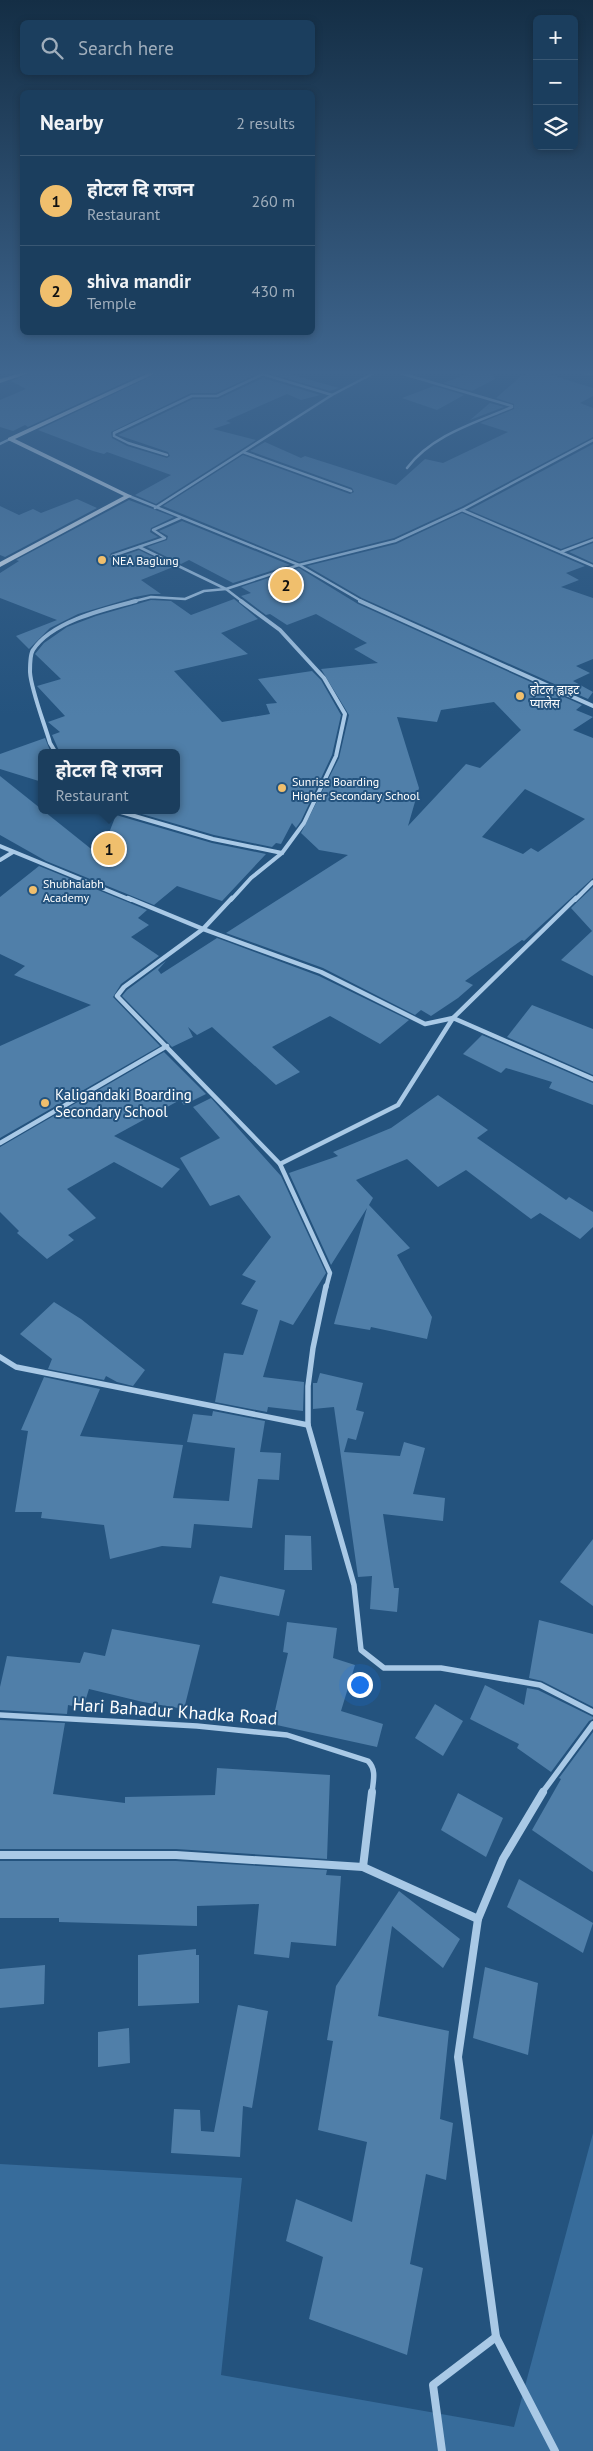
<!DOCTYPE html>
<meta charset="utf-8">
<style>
body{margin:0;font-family:"PT Sans","Noto Sans Devanagari",sans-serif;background:#244564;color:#f1f3f6}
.controls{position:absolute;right:15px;top:15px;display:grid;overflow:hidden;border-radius:8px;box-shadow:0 2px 8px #0003}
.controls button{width:45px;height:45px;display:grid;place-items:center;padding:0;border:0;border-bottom:1px solid #395773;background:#1b3e5e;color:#f1f3f6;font:25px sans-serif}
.you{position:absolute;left:359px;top:1684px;width:18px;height:18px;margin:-12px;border:4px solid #fff;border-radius:50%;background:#1a73e8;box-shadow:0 0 0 8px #1a73e833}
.badge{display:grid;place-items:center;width:32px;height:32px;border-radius:50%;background:#f0bf6d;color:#111;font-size:16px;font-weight:700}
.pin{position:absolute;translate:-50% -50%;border:2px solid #fff;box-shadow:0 1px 5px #0006}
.popup{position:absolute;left:38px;top:749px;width:142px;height:65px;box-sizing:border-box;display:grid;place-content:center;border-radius:8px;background:#1b3e5e;filter:drop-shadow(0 1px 4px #0005);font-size:16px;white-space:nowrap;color:#a0aebc}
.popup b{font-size:19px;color:#f1f3f6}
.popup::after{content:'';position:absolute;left:50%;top:100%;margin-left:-10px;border:10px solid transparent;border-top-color:#1b3e5e}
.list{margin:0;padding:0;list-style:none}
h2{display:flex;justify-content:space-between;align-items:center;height:65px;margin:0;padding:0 20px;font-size:21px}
h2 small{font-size:16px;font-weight:400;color:#a0aebc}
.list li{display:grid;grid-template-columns:32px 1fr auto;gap:15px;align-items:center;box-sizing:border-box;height:90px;padding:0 20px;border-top:1px solid #395773}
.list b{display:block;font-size:19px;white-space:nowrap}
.list p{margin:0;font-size:16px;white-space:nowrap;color:#a0aebc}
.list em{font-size:16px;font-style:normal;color:#a0aebc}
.icon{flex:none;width:28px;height:28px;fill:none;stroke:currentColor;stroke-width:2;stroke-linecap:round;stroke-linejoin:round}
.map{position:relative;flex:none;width:593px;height:2451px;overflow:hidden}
.search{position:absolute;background:#1b3e5e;box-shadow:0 2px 8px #0003;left:20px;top:20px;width:295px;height:55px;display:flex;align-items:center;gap:12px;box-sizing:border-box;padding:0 18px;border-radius:8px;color:#a0aebc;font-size:19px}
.panel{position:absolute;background:#1b3e5e;box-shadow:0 2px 8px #0003;left:20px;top:90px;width:295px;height:245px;border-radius:8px}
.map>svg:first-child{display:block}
</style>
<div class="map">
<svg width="593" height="2451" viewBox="0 0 593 2451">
<rect width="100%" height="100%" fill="#24537e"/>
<polygon fill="#376c9b" points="593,2133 593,2451 0,2451 0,2164 242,2178 221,2375 514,2427"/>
<g fill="#507fa9" fill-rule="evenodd">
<polygon points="31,373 145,373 28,427 25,425 13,431 0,427 0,400 26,389 11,381"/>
<polygon points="158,373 259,373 216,393 191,393 111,432 112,438 127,446 167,458 170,456 168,452 118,435 193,399 218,399 263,378 320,395 301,400 287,394 226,421 231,423 213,429 256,440 156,504 135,495 171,475 107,452 104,454 93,451 38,430"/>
<polygon points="268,373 286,373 339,388 330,391"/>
<polygon points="470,373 492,373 495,379 472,391 443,383"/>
<polygon points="530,373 545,373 593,388 593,396 580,403 593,408 593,437 461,507 394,538 299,562 163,506 243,455 350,494 354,492 352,488 250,451 265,442 301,458 305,456 396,485 425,459 443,463 508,432 480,423 514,409 514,404 496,398 521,376"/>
<polygon points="434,386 464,395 437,410 402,398"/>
<polygon points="490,403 504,407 470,420"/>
<polygon points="593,444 593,537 561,549 469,510"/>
<polygon points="77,499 97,508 5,557 0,555 0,506 19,515 33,509 41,513"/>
<polygon points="129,500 174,517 151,528 150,532 158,537 111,553 109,557 113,559 139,550 173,567 141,580 161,594 151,594 135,597 78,614 50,628 29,649 16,636 57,620 0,598 0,573 19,561 16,560"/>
<polygon points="462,513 585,566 566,573 579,580 561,587 593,598 593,659 576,666 590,673 573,681 593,692 588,699 362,598 307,566 396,544"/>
<polygon points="182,521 290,565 233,583 189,560 181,564 147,547 167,540 168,536 159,531"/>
<polygon points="593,543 593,563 569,552"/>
<path d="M299 568 358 604 582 705 576 710 593 717 573 730 593 738V878L524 941 522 940 465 981 473 985 458 998 431 1016 421 1010 415 1015 323 968 226 933 348 855 319 850 301 833 339 758 349 715 321 669 378 663 354 649 367 643 316 614 287 625 270 614 266 615 241 596 251 593 241 587ZM494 702 521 730 480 768 466 764 408 826 419 788 397 717 437 722 441 710ZM525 789 585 819 538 852 531 848 523 854 482 837Z"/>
<polygon points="234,599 258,619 221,633 248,654 174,671 222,722 270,714 266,704 277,703 258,679 312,671 321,680 341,715 332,755 301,821 296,828 292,823 281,844 276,843 272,847 214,835 128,810 176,810 176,753 60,753 52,735 60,732 48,722 65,716 37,686 61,679 35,654 44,643 67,627 96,616 151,600 171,601 191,615"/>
<polygon points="45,738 51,753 42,753 42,782 0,769 0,754"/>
<polygon points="0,776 100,856 116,815 212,843 266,854 222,901 177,886 154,905 46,861 0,835"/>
<polygon points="39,866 147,910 138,918 149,925 131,937 159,956 121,984 113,997 160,1046 0,1138 0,1046 91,1005 14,975 25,966 0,954 0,897"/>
<polygon points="593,887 593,976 561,960 592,931 571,908"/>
<polygon points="217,938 319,976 409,1020 380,1044 330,1016 272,1047 300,1072 276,1085 212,1027 197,1035 188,1027 193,1037 172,1047 122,996 127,990 166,961 158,970 161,974"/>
<polygon points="532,1005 593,1029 593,1075 507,1037"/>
<polygon points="482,1035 593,1083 593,1105 549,1088 552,1082 506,1068 501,1073 463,1054"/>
<polygon points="164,1052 206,1094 184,1105 180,1100 114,1136 180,1169 162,1188 114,1162 67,1189 96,1218 68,1235 74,1240 47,1259 17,1233 19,1231 0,1212 0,1147"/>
<polygon points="438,1095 488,1130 477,1138 566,1200 569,1197 593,1212 593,1227 580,1239 540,1213 531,1219 466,1170 438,1187 407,1159 356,1180 373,1198 369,1205 410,1248 397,1255 432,1317 427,1339 371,1327 370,1330 334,1324 367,1208 331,1265 289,1173 338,1156 333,1152 391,1128"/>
<polygon points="211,1098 281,1176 326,1273 293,1325 280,1320 263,1377 304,1382 303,1411 268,1407 267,1412 215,1402 224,1353 243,1355 258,1310 241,1304 256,1281 242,1275 271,1237 239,1195 210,1206 180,1158 220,1138 193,1107"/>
<polygon points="54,1302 81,1319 145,1370 133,1386 117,1382 106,1376 104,1380 48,1369 52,1359 20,1334"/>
<polygon points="320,1373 363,1383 356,1410 364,1412 356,1440 348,1438 344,1452 400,1456 404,1442 425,1448 413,1494 445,1498 443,1521 383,1514 394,1588 399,1588 397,1612 370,1609 372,1576 358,1577 334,1407 313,1409 313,1383 317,1383"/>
<polygon points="44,1377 100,1389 80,1436 183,1445 173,1498 229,1501 235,1448 187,1442 193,1414 212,1416 213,1411 265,1421 260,1452 281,1453 279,1480 258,1479 252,1528 194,1524 191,1548 162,1546 110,1559 104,1525 41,1518 42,1512 15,1512 28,1431 21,1430"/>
<polygon points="285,1535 311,1536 312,1570 284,1570"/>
<polygon points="593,1539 593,1606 560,1582"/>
<polygon points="220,1576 285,1590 279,1616 212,1603"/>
<polygon points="539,1620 593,1634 593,1707 542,1681 529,1678"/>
<polygon points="287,1622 337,1628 333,1658 355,1665 341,1711 383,1724 377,1747 272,1724 288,1653 283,1652"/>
<polygon points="112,1629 200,1645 184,1709 143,1702 89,1689 83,1708 68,1705 67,1714 0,1710 0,1687 7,1656 80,1663 84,1652 105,1656"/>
<polygon points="485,1685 524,1705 527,1688 538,1690 593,1717 593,1719 589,1721 551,1772 517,1748 519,1744 470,1719"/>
<polygon points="435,1704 463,1721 443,1756 415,1738"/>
<polygon points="0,1720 65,1723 53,1794 125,1803 125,1797 215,1795 217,1768 330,1775 327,1859 176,1849 0,1849"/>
<polygon points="593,1732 593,1872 532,1830 561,1779 559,1778"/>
<polygon points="458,1793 503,1818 486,1857 441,1830"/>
<polygon points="0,1861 176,1861 327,1870 326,1875 341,1876 336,1946 291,1942 289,1958 254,1954 259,1904 197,1906 197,1926 59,1922 59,1918 0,1918"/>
<polygon points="519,1879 593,1923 583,1953 507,1907"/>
<polygon points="399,1891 460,1939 443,1968 392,1926 378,2016 449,2031 440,2119 453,2123 446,2180 426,2174 410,2264 423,2268 407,2355 309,2319 323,2257 286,2241 296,2199 352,2222 367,2142 318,2130 333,2041 327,2040 336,1986"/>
<polygon points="196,1949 196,1955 199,1955 199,2003 138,2006 138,1955"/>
<polygon points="45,1965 44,2004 0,2008 0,1969"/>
<polygon points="485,1967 538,1983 528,2055 473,2038"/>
<polygon points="238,2005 268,2011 252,2108 243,2106 240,2157 171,2153 174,2109 200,2110 201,2131 214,2132"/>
<polygon points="129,2028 130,2063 98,2067 98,2032"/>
</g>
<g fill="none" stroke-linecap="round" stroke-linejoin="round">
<g stroke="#a9c9e6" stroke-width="2.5">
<polyline points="400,373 512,406"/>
<polyline points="584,373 593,374"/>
<polyline points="262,374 332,395"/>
<polyline points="0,444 10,439"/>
<polyline points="243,452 351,491"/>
<polyline points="167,455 128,443 114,436 114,433 192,396 217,396 265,373"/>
<path d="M407 468C432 435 475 423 512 407"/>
<polyline points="129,496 299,565 363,602"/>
<polyline points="155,508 332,395 374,373"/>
<polyline points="462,510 593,566"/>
<polyline points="139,547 226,589 243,602"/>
<polyline points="561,552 593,540"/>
<polyline points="112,556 165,538 153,530 180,518"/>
<polyline points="131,602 151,597 185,599 204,591 226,589 299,565 395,541 462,510 593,440"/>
</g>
<g stroke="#a9c9e6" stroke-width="4">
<polyline points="360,601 593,706"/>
<path d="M56 753 50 743C45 725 31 690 30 672 30 667 30 654 33 650 52 621 105 609 136 601"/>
<polyline points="114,810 213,839 282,853"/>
<polyline points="0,846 131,900"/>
<polyline points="0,860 13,852"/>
<polyline points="231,900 251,878 282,853 304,823 336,756 345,714 324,678 280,630 241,601"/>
<polyline points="575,900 593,882"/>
</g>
<g stroke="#a9c9e6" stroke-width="4.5">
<polyline points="128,898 203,929 321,972 425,1024 453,1018 593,1079"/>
<polyline points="232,898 203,929 124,987 117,996 280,1164 330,1273 326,1288"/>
<polyline points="0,1143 167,1046"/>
<polyline points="280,1164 398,1105 453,1018 576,898"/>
</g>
<g stroke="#a9c9e6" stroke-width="5.5">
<polyline points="326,1286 313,1348 308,1386 308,1425 354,1585 361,1650 384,1668 441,1668 540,1685 593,1712"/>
<polyline points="0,1357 16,1367 308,1425"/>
<path d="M0 1715 197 1726 287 1735 368 1761C377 1770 373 1781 372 1793"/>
<polyline points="542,1793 593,1724"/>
</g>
<g stroke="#a9c9e6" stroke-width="8">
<polyline points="543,1792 503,1859 478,1919 458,2057 496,2337 555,2451"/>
<polyline points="0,1855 176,1855 363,1867 478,1919"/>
<polyline points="363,1867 372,1792"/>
<polyline points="442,2451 433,2385 496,2337"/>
</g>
<g fill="#eaf3fd" fill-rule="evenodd">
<polygon points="21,373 29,373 0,383 0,379"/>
<polygon points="149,373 156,373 15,439 132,496 0,567 0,562 124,496 8,440 8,438"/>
</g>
</g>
<linearGradient id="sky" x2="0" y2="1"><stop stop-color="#142e45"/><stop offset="0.52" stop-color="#3f668f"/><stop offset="1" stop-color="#3f668f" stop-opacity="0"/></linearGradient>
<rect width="593" height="716" fill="url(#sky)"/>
<g fill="#f0bf6d" stroke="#24537e" stroke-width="2">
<circle cx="102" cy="560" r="5"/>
<circle cx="520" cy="696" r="5"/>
<circle cx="282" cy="788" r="5"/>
<circle cx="33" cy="890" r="5"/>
<circle cx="45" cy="1103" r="5"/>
</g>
<g text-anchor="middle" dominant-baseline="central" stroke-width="4" stroke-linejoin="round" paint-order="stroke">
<g font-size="12" fill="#fff" stroke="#24537e" text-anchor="start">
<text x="112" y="560">NEA Baglung</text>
<text x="530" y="689">होटल ह्वाइट<tspan x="530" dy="14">प्यालेस</tspan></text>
<text x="292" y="781">Sunrise Boarding<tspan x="292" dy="14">Higher Secondary School</tspan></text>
<text x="43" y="883">Shubhalabh<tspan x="43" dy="14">Academy</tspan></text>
</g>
<g font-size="15" fill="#fff" stroke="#24537e" text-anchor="start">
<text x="55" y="1094">Kaligandaki Boarding<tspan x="55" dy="17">Secondary School</tspan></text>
</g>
<g font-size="18" fill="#fff" stroke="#24537e">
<text transform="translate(175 1711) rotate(4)">Hari Bahadur Khadka Road</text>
</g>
</g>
</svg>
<div class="controls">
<button>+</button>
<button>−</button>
<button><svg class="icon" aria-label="layers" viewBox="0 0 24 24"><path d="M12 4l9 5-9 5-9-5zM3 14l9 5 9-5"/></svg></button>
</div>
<div class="you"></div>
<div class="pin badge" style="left:109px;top:849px">1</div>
<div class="popup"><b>होटल दि राजन</b>Restaurant</div>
<div class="pin badge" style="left:286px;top:585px">2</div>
<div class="search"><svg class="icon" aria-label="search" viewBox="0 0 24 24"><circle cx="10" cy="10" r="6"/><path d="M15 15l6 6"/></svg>Search here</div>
<section class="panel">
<h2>Nearby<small>2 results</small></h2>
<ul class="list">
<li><span class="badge">1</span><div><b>होटल दि राजन</b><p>Restaurant</p></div><em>260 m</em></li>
<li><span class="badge">2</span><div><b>shiva mandir</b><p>Temple</p></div><em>430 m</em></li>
</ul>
</section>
</div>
